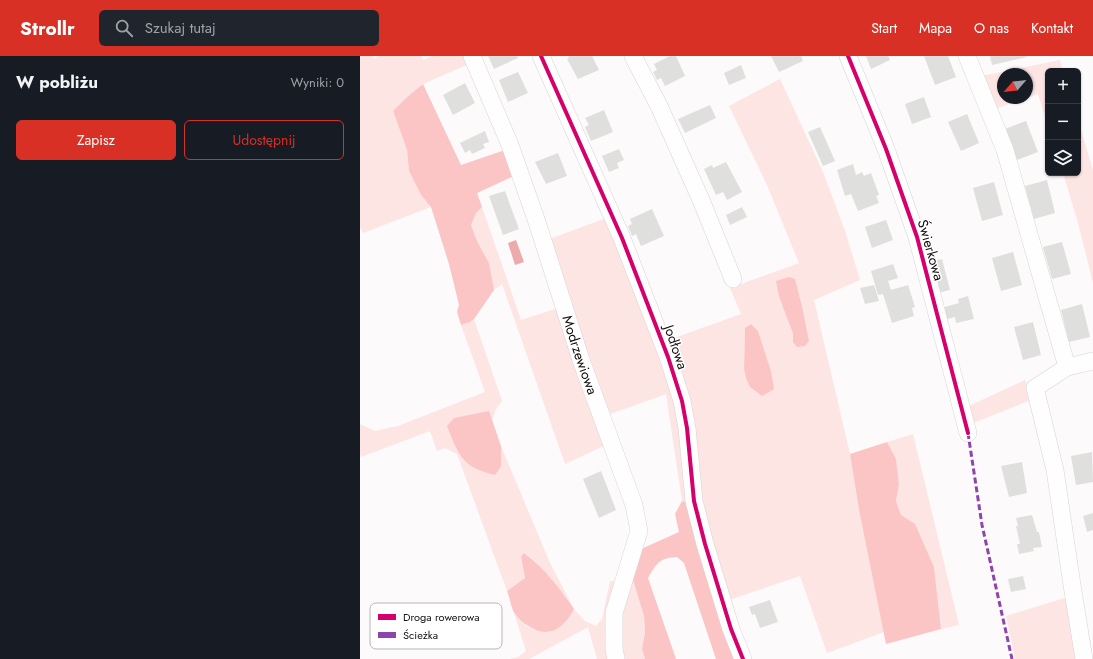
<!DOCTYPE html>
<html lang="pl">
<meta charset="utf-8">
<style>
body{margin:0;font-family:Jost,sans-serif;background:#20242c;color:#f1f3f6}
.controls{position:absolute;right:12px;top:12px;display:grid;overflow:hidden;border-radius:6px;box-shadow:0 1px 3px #0004}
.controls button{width:36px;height:36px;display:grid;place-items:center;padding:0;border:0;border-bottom:1px solid #363941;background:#171b24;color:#f1f3f6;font:20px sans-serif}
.compass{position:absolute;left:637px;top:12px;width:36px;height:36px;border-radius:50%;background:#171b24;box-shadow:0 1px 3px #0004;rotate:242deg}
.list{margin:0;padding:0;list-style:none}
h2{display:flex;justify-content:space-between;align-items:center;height:52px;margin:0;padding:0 16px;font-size:17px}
h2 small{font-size:13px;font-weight:400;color:#9ea1a6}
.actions{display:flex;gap:8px;padding:12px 16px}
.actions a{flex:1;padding:9px 0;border:1px solid #d93025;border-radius:6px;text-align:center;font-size:14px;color:#d93025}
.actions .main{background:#d93025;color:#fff}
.icon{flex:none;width:22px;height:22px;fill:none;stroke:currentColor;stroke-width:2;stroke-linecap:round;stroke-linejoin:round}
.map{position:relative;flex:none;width:733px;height:603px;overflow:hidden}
header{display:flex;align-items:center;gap:24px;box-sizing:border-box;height:56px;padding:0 20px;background:#d93025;color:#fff}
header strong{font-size:19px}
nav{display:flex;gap:22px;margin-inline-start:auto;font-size:14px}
.search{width:280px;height:36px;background:#20242c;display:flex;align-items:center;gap:10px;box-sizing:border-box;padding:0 14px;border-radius:6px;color:#9ea1a6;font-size:15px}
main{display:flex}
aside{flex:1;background:#171b24}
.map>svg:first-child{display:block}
</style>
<header>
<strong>Strollr</strong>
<div class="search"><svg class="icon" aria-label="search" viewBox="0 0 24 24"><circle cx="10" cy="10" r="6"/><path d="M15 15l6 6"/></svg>Szukaj tutaj</div>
<nav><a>Start</a><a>Mapa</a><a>O nas</a><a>Kontakt</a></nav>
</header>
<main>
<aside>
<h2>W pobliżu<small>Wyniki: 0</small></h2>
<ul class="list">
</ul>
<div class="actions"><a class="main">Zapisz</a><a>Udostępnij</a></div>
</aside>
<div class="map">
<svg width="733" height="603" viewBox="0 0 733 603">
<rect width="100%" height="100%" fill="#fcfafa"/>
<g fill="#fde5e4" fill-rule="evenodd">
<polygon points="0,0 12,0 14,3 19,0 61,0 63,4 72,0 105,0 109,8 63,28 33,55 47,94 49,115 61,139 71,151 3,177 0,171"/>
<polygon points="700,4 703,15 688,15 688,71 678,38 667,42 667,18 643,18 643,42 666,42 635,53 622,20"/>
<path d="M420 23 463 116 485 175 500 224 454 244 490 398 499 454 524 576 467 597 440 520 366 545 341 462 306 285 381 258 370 232 439 207 407 129 369 50ZM435 223 442 250 449 285 433 286V278L427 262ZM390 268 398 275 411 315 386 322 384 312 385 273Z"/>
<polygon points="718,64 733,114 733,227 718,167 703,117 718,117"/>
<polygon points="122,151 161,264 198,252 246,389 205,408 142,228 134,234 129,207 117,185 111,169 116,157"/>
<polygon points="249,161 316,338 330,447 322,445 306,338 245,360 187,184"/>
<path d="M114 263 142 345 136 353 132 365 129 356 141 410V390L190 507 214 553 225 565 236 570 242 563 250 525H260L252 603H237L228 571 169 603H150L158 601 166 595 154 557C164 570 174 576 191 576L192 523 175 505 164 497 161 500 165 522 147 535 97 398 85 392 77 395 70 375 1 401 0 397V368L15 375 38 370 125 336 101 269 110 266Z"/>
<polygon points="665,324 671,344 613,367 609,350"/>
<polygon points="553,378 599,569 581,573 574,511 555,469 541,459 536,445 539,428 536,403 527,386"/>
<polygon points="272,521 284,560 285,576 282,593 285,603 260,603 262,552"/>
<polygon points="708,541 719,603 655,603 646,560"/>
</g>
<g fill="#fbc5c5">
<polygon points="63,28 101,109 145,94 154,120 117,137 122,151 116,157 111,169 117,185 129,207 134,234 114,263 110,266 101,269 97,256 99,249 89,208 71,151 61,139 49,115 47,94 33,55 46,42"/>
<polygon points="429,221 435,223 442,250 449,285 445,290 437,291 433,286 433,278 419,240 416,225"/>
<polygon points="391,268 398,275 411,315 414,333 402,340 390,331 386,322 384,313 385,272"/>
<path d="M129 355 141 390V410L135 419C102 411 99 400 87 370L94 362Z"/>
<polygon points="527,386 536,403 539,428 536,445 541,459 555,468 574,511 581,573 526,588 499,454 490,398"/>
<path d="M322 445 330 447 378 603H356L324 507 317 501C299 502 297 507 288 522L316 603H285L282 593 285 576 284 560 272 521 281 493 319 476 315 458Z"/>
<path d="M164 497C186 513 199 532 214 553 205 570 191 583 172 572 165 568 160 565 155 558 151 552 150 542 147 535L165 522 161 500Z"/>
</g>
<polygon fill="#edaaab" points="156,184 164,206 155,209 148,187"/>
<g fill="#dfe0de">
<polygon points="128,0 157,0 158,2 134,13"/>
<polygon points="208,0 232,0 239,14 218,23 207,3 209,2"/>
<polygon points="310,0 316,0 325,20 305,30 301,22 297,24 293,16 297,14 294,8"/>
<polygon points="411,0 441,0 443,5 419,16"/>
<polygon points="506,0 528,0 530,4 511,13"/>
<polygon points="564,0 588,0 596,21 575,29"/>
<polygon points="630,0 667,0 667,1 632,9"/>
<polygon points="381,9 386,22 369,29 364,17"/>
<polygon points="158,16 168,37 148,46 139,24"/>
<polygon points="105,27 115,47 93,59 83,39"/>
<polygon points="564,41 571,61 552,68 545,48"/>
<polygon points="350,49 356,62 325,77 318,63"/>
<polygon points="244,54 253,76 231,85 225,71 229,69 225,62"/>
<polygon points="607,58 619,87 601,95 588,66"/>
<polygon points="666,65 678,96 657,104 645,73"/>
<polygon points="460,71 475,105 463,110 448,76"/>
<polygon points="125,75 129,86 123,88 125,92 112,98 110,94 105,97 100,87"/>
<polygon points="259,93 264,104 257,107 259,112 249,116 242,100"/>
<polygon points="198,97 207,120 186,128 175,106"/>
<polygon points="366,106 382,136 367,144 363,136 356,139 344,113 352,109 353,112"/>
<polygon points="493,108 496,119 502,116 504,120 511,117 519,139 516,140 519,147 498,155 491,138 485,140 477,114"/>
<polygon points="687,124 695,157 674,163 665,130"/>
<polygon points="634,126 643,159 622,165 613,132"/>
<polygon points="145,135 159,173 143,179 129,140"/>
<polygon points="382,151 387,161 370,169 366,159"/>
<polygon points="292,153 304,180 281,190 276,178 272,180 268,170 272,168 270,163"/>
<polygon points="526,164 533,184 512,192 505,171"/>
<polygon points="702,186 711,218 692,223 683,191"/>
<polygon points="653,196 662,229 641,235 632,202"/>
<polygon points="582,203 590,234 578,237 570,206"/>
<polygon points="533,208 538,222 528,225 531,234 548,229 555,251 552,252 554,260 532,267 523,238 518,239 511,215"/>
<polygon points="514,229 519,245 505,248 500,232"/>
<polygon points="608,240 614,263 596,267 595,261 584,264 581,252 599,247 598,243"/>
<polygon points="722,248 730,281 709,286 701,254"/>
<polygon points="673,266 681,299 663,304 654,271"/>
<polygon points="732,396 733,426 716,429 711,400"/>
<polygon points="662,406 667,437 649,441 641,410"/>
<polygon points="241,415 256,454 239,462 223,423"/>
<polygon points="733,457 733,474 727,476 723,460"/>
<polygon points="672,459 677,476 679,476 682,491 673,492 674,495 659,498 657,488 660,488 656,470 658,470 656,462"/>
<polygon points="663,520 666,533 651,536 648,523"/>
<polygon points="410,544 418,566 400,572 395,558 392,559 389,551"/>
</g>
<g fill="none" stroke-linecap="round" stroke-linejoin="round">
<g stroke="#d8d4d4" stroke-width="18">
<g id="minor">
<path id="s1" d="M112 0 150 89 177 166 221 304 274 449 279 475 254 557V593L256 603"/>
<polyline points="181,0 262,182 308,301 322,345 327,372 334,445 345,488 371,573 383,603"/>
<polyline points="273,0 299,50 341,144 373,223"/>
<polyline points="488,0 526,93 557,181 608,377"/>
<polyline points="607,0 645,94 707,311 733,305"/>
<polyline points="707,311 675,332 695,414 712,529 724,603"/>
</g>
</g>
<use href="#minor" stroke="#fffefe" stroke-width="17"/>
<polyline stroke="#8e44ad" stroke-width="3" stroke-dasharray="6 3" stroke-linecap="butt" points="608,377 622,469 652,603"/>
<g stroke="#fff" stroke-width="6">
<g id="cycleway">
<polyline points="181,0 262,182 308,301 322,345 327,372 334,445 345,488 371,573 383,603"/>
<polyline points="488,0 526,93 557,181 608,377"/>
</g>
</g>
<use href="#cycleway" stroke="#d6006c" stroke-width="4"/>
</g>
<g text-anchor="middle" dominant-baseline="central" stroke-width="3" stroke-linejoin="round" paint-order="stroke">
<g font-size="14" fill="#130d0d" stroke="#fff">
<text transform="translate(571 194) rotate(74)">Świerkowa</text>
<text transform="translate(316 291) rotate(71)">Jodłowa</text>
<text stroke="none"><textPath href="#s1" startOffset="318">Modrzewiowa</textPath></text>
</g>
</g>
<rect x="10" y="547" width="132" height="46" rx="6" fill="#fff" stroke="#b8b6b6" stroke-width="1"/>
<rect x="18" y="558" width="18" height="6" fill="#d6006c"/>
<rect x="18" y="576" width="18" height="6" fill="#8e44ad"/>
<g font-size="11" fill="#130d0d">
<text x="43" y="565">Droga rowerowa</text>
<text x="43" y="583">Ścieżka</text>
</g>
</svg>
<div class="controls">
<button>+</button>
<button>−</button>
<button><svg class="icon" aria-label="layers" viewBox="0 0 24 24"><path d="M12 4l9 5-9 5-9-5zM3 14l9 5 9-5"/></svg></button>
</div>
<svg class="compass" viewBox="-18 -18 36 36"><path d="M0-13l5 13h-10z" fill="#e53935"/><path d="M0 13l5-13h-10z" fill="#9ea1a6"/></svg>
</div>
</main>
